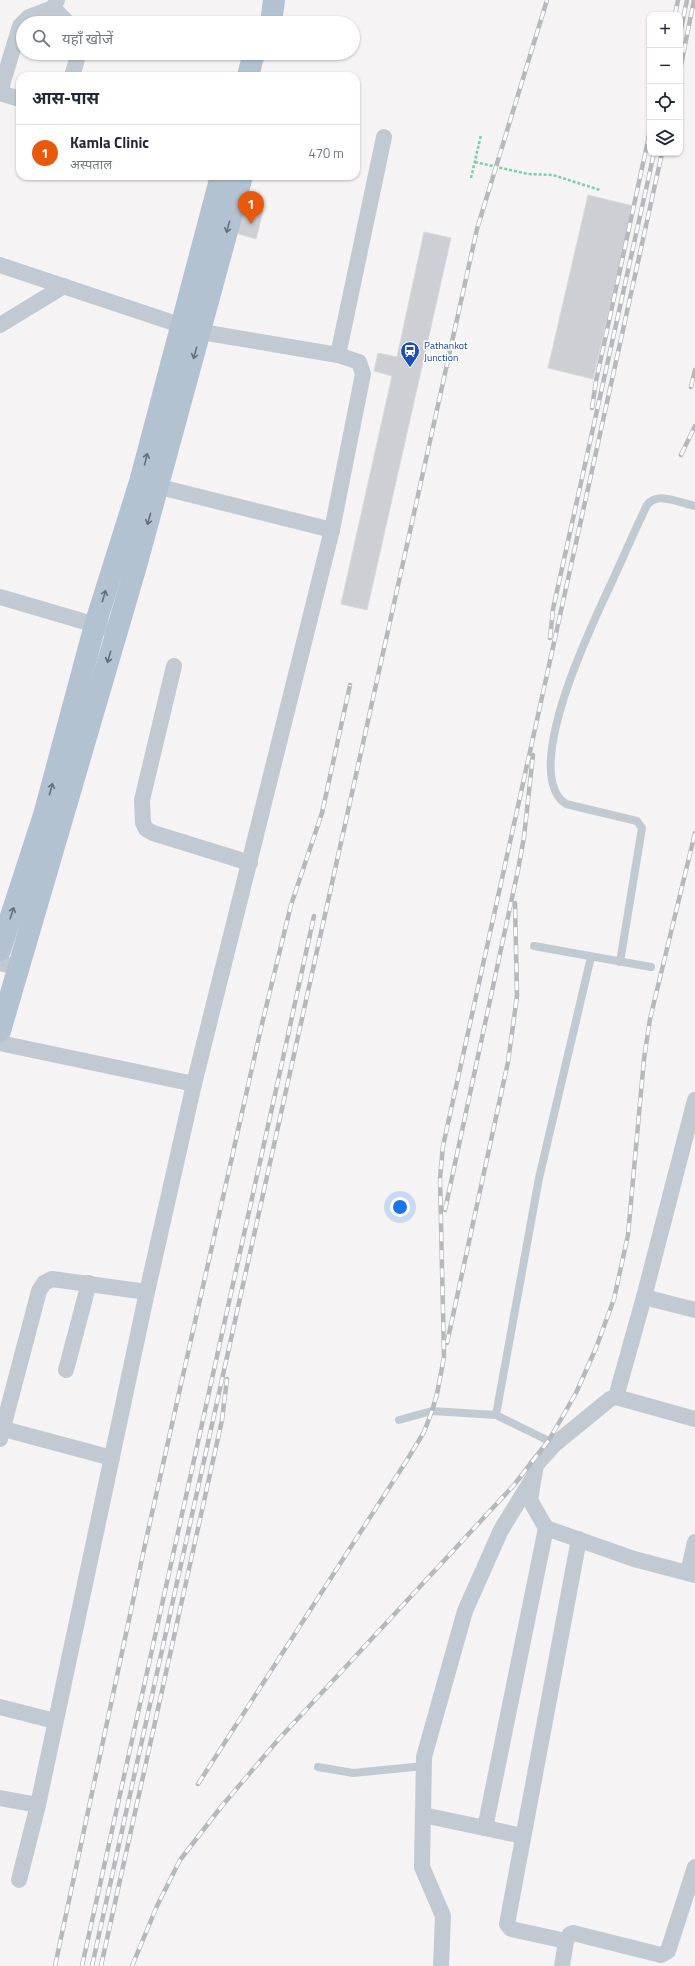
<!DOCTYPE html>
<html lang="hi">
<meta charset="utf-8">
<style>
body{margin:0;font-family:"Titillium Web","Noto Sans Devanagari",sans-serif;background:#f6f6f7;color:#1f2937}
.controls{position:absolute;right:12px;top:12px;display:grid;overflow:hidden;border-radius:8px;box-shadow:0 1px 3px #0004}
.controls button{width:36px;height:36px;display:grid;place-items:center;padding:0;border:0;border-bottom:1px solid #e0e1e3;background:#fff;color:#1f2937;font:20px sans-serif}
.you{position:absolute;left:400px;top:1207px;width:14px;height:14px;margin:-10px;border:3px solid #fff;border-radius:50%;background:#1a73e8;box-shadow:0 0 0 6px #1a73e833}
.badge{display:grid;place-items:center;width:26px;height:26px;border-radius:50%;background:#ea580c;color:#fff;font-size:13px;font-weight:700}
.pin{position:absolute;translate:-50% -33px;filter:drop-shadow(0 1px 2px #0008)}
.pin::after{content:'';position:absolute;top:21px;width:14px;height:12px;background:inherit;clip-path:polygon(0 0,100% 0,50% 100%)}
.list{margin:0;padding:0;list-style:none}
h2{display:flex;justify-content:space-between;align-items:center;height:52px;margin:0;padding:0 16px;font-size:17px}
h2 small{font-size:13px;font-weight:400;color:#747a83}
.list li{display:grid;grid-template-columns:26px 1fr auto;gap:12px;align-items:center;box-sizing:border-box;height:56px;padding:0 16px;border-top:1px solid #e0e1e3}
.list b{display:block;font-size:15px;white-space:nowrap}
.list p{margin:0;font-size:13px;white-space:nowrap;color:#747a83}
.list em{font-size:13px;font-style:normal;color:#747a83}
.icon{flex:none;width:22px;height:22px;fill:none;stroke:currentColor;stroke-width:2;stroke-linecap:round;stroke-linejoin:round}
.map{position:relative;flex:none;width:695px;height:1966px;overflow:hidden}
.search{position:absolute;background:#fff;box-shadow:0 1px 3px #0004;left:16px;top:16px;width:344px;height:44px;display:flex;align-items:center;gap:10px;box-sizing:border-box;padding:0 14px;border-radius:22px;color:#747a83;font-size:15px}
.panel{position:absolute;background:#fff;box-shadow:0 1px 3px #0004;left:16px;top:72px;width:344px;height:108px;border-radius:12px}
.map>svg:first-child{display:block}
</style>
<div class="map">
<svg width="695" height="1966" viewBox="0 0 695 1966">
<rect width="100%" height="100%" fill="#f5f3f3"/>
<g fill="#cdcfd5" stroke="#d7d9de">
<polygon points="588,195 633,206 593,379 548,368"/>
<polygon points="244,205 263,210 256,239 236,233"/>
<polygon points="424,232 451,238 367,610 341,604 392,376 374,371 378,353 397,357"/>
</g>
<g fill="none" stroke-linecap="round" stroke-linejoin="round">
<g stroke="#7ad0a6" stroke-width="2.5" stroke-dasharray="3 2" stroke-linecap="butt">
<polyline points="475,162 528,174 553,175 600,190"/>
<polyline points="471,178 481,135"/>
</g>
<g stroke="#c1cad2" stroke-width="8">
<polyline points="534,946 651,967"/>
<path d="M620 962 642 828 637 821 566 804C520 773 591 627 609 588 622 560 634 532 647 505 658 491 680 503 695 506"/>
<polyline points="496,1415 539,1178 591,957"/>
<polyline points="399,1420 432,1411 496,1415 555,1444"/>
<polyline points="318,1767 353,1773 424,1766"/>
</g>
<g stroke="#c1cad2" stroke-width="16">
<polyline points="53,8 68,23"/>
<polyline points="72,76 79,53"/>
<polyline points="20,99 3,94 2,85 20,26 29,17 53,8 57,0"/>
<polyline points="0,265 201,332 338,355 359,362 363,374 332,530 194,1084 147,1292 38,1805 19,1880"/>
<polyline points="0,325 64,286"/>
<polyline points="338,355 384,137"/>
<polyline points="148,484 332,530"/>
<polyline points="0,597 106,628"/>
<polyline points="174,666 142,800 143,823 146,829 153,833 250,863"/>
<polyline points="0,963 19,968"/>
<polyline points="0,1043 194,1084"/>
<polyline points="644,1297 695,1100"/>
<polyline points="66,1370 89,1283"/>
<polyline points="616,1397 644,1297 695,1310"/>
<polyline points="0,1428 112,1458"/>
<polyline points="0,1439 39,1291 44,1283 52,1279 147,1292"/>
<polyline points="546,1528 530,1500 536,1465 555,1444 610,1399 616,1397 695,1419"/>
<polyline points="688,1573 695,1542"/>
<polyline points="0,1707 55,1721"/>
<polyline points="0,1798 38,1805"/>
<polyline points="423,1815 523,1836"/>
<polyline points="485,1828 546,1528 634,1559 695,1575"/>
<polyline points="566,1941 511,1929 507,1924 579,1539"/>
<polyline points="441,1966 443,1916 422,1867 424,1757 465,1611 501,1530 533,1478"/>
<polyline points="562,1966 566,1941 570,1934 573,1933 661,1955 668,1951 695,1867"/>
</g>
<g stroke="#b3c2d1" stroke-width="22">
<polyline points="271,23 274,0"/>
<polyline points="248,76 254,53"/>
<polyline points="0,950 44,815 95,625 140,482 221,176"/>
<polyline points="0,1031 136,566 242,176"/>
</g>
<g stroke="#b5b8bd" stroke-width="4.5">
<g id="rail">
<polyline points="675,15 678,0"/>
<polyline points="680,34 687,0"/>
<polyline points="680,70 694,0"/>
<polyline points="691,387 695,370"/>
<polyline points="592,408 596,381 650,131"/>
<polyline points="681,455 695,426"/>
<polyline points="550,638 553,609 654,153"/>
<polyline points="288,1035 314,916"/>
<polyline points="445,1210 518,870 524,837 533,755"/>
<polyline points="447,1343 508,1062 517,996 515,903"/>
<polyline points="198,1784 407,1460 424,1432 432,1411 437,1394 444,1357 440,1178 443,1146 662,153"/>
<polyline points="55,1966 146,1540 261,1028 291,905 322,813 350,685"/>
<polyline points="82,1966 289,1031"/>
<polyline points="92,1966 477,229 547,0"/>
<polyline points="101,1966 222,1420 227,1379"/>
<polyline points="132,1966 157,1906 180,1860 221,1807 278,1740 514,1485 549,1440 576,1393 596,1348 614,1299 628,1235 644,1059 650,1019 695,833"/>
</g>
</g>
<use href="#rail" stroke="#fff" stroke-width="3" stroke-dasharray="9" stroke-linecap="butt"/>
</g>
<defs><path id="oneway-shaft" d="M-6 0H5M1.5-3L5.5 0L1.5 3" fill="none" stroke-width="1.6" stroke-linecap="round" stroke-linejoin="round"/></defs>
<g stroke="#64717d">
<use href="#oneway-shaft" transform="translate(228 227) rotate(105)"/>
<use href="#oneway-shaft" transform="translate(195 353) rotate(106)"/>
<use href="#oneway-shaft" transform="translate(146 459) rotate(-76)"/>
<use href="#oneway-shaft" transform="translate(149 519) rotate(105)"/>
<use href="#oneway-shaft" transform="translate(104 596) rotate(-73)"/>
<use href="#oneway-shaft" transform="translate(109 657) rotate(106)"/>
<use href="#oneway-shaft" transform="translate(51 789) rotate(-75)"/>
<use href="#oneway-shaft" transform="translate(12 913) rotate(-72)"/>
</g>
<defs>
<g id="station-pin" transform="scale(1)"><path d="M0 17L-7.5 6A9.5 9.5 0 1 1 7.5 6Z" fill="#1a4fb4" stroke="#fff"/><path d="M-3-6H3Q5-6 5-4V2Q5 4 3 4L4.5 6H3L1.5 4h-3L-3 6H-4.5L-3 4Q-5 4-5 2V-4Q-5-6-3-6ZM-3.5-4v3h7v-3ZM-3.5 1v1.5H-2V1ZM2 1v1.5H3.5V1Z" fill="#fff"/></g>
</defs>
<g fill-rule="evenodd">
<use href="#station-pin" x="410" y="351"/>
</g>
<g text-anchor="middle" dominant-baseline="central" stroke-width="3" stroke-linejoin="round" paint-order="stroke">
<g font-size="10" fill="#164399" stroke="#fff" text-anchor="start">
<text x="424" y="345">Pathankot<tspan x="424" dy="12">Junction</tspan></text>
</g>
</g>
</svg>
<div class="controls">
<button>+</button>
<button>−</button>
<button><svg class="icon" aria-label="locate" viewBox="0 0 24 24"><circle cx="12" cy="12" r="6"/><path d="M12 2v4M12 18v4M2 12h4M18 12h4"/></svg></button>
<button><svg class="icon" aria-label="layers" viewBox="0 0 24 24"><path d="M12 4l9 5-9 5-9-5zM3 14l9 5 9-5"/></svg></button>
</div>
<div class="you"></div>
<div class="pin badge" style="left:251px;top:224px">1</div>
<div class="search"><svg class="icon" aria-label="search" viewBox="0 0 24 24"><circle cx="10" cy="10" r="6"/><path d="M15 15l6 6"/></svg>यहाँ खोजें</div>
<section class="panel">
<h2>आस-पास<small></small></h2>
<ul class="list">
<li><span class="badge">1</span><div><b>Kamla Clinic</b><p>अस्पताल</p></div><em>470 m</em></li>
</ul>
</section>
</div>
